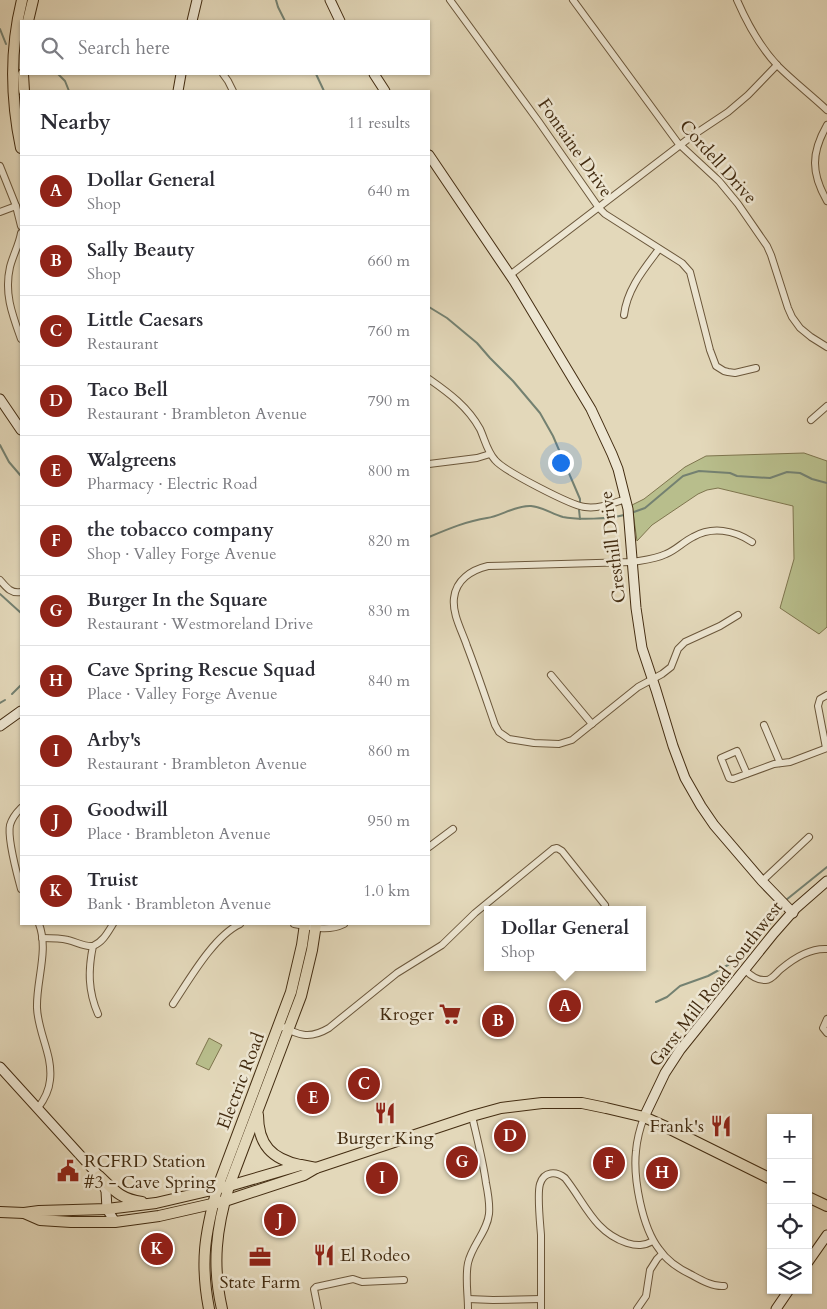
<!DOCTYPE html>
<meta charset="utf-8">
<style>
body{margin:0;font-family:Cardo,serif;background:#f2f2f3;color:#2b2b33}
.controls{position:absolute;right:15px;bottom:15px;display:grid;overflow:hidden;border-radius:0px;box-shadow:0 1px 4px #0004}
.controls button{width:45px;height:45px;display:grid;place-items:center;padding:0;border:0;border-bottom:1px solid #e1e1e2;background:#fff;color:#2b2b33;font:25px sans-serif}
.you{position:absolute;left:560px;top:462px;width:18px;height:18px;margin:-12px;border:4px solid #fff;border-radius:50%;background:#1a73e8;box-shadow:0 0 0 8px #1a73e833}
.badge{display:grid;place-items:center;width:32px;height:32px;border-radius:50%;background:#8f2418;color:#fff;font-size:16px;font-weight:700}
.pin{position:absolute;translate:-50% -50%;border:2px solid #fff;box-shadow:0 1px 5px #0006}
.popup{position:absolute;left:484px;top:906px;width:162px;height:65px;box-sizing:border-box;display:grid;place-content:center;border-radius:0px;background:#fff;filter:drop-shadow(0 1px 4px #0005);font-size:16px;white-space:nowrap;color:#7c7c81}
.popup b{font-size:19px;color:#2b2b33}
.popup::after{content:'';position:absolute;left:50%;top:100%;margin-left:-10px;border:10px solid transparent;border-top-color:#fff}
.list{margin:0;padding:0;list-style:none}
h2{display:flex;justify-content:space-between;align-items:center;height:65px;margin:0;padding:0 20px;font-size:21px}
h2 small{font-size:16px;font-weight:400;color:#7c7c81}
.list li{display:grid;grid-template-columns:32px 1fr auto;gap:15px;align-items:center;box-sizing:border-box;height:70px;padding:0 20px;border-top:1px solid #e1e1e2}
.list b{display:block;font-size:19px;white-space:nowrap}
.list p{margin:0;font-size:16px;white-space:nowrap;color:#7c7c81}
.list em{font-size:16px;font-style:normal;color:#7c7c81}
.icon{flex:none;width:28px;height:28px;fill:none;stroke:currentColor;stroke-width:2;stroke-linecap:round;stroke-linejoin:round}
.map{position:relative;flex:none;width:827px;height:1309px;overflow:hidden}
.search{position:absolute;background:#fff;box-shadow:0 1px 4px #0004;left:20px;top:20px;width:410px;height:55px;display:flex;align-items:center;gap:12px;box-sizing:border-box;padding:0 18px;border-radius:0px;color:#7c7c81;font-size:19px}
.panel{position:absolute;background:#fff;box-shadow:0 1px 4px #0004;left:20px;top:90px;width:410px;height:835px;border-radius:0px}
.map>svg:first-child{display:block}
</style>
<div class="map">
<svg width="827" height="1309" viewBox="0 0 827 1309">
<rect width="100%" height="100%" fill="#e3d8ba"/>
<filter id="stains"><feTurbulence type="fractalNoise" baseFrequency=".004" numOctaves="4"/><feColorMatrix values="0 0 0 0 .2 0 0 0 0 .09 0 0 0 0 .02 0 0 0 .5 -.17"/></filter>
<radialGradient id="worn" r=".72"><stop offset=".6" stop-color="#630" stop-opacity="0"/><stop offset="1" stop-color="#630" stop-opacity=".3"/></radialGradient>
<g fill="#b8be8c" stroke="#7e754e">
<polygon points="804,453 827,461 827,627 819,634 780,608 794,559 793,506 718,488 707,490 698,494 652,525 637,541 632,505 644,499 685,467 706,456"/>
<polygon points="209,1038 222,1045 209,1070 196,1064"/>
</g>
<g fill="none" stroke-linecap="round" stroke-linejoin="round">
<g stroke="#748171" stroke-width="2">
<polyline points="276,0 278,7 285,21"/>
<polyline points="0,29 6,44"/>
<polyline points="58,74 65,81 69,91"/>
<polyline points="316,74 324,91"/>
<polyline points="429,307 447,318 477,343 490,358 513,381 540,413 553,436 580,499 580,502"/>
<polyline points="0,445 9,462 21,476"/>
<polyline points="579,510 580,519"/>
<polyline points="631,513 645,508 683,476 699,471 730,473 737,476 770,478 787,472 800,473 812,479 827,483"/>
<path d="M429 537C448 529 467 521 487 518 501 516 516 505 531 506 543 507 552 514 563 517 577 520 611 519 624 515"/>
<polyline points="0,594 21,613"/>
<polyline points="12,694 21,685"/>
<polyline points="0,703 5,700"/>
<polyline points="786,900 827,867"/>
<polyline points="656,1002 667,997 680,986 708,976 728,965 769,925 781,908"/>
</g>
<g stroke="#6b573b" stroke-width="8">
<g id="street">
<polyline points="450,0 539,122 599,208 605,214 682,263 690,272 710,350 716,366 724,371 728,372 735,373 756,368"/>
<polyline points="573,0 678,143 719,181 738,204 767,246 771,255 788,308 792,317 800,328 811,337 827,347"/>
<path d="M737 0C747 23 760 47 778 66 793 81 811 95 827 110"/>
<polyline points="223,74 228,81 233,91"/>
<path d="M827 125C811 153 811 173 827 201"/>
<polyline points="0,166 16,206 21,226"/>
<polyline points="0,212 16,206"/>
<path d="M21 233C19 245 13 255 10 267 4 293 12 314 21 339"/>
<polyline points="510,275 692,136 728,112 748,95 777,65"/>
<path d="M624 315C627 289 644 269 659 249"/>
<path d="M429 379C449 393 468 407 480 429 485 440 487 451 495 460 504 471 572 506 585 507 599 509 613 503 626 499"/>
<polyline points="811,420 827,406"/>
<polyline points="429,464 477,458 490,454"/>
<path d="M0 580C6 587 11 594 21 592"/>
<path d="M738 615 720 626 685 642 678 649 671 667 662 674 638 687 572 740 559 744 534 743 509 739 499 732 495 725C486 699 477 672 467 646 462 631 452 614 454 598 456 580 471 570 488 566L632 562C644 560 656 559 666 554 676 550 683 542 693 537 712 526 734 530 752 542"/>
<polyline points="551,675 592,724"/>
<polyline points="764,725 780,763"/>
<polyline points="826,748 818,706 820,699 827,695"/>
<polyline points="747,774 737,751 721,758 729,778 733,779 774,764 790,762 827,748"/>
<path d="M21 808C16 813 12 818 10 825 7 839 17 874 21 889"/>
<polyline points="429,847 453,829"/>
<polyline points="762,881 809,837"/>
<path d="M294 924C311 927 328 932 344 924"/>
<path d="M42 938C51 938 60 938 68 940 77 942 84 947 93 946"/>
<path d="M745 970C750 975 758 981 766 980 772 980 776 973 781 969 794 958 811 948 827 949"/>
<path d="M173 1004C189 980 214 936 240 924"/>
<path d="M98 1014C88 991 88 970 93 946 103 942 108 932 113 924"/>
<polyline points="827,1019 823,1028 827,1033"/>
<path d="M279 1025C298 1035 309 1040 329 1028L397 973 442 945 475 913 553 849 557 848 562 851 605 905"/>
<path d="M38 1108C44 1100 49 1091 50 1080 53 1055 38 1033 37 1008 36 981 49 950 39 924"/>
<path d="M644 1117C640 1128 637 1139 636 1151 633 1178 642 1227 659 1249 667 1261 679 1269 692 1275 701 1280 713 1287 724 1286"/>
<polyline points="468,1299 493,1300 541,1299"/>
<polyline points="318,1309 314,1289 316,1287 353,1279 362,1282 404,1280"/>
<path d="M468 1309C468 1294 465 1277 468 1263 472 1245 487 1232 489 1214 490 1204 488 1193 486 1183 483 1161 477 1138 472 1116"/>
<path d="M541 1309C541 1284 541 1259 541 1235 540 1222 537 1194 540 1184 544 1171 556 1171 565 1178 585 1203 594 1232 627 1243 637 1246 644 1246 653 1241"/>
<polyline points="637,1309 646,1296 650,1270 657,1259 662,1254"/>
</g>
</g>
<g stroke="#432c11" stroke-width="11">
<g id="secondary">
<polyline points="330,0 340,21"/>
<polyline points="192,21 197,0"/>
<polyline points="374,74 385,91"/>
<polyline points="178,91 181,74"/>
<polyline points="429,155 514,281 591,409 612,454 618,469 628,509 636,608 642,648 656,690 673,746 685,778 701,806 714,825 762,881 793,913"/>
<polyline points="0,399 21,430"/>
<polyline points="0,726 21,711"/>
<polyline points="0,1067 99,1176 106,1191 107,1209 115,1222"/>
<polyline points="644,1117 665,1073 680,1050 774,933 796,908 827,881"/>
<polyline points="808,1262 827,1235"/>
<polyline points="776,1309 789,1290"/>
</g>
</g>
<g stroke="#432c11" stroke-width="12">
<g id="primary">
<polyline points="28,21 33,0"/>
<polyline points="23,74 24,91"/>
<path d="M21 148C11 100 10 48 22 0"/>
<path d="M258 1115C258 1145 272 1159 300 1165"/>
<path d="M99 1176C114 1190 120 1199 142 1202"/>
<polyline points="808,1197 827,1206"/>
<polyline points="0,1212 24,1213 39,1211 107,1209 156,1203 229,1186 301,1165 316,1168"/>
<polyline points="24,1213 40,1220 71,1222 115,1222 159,1216 225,1201 304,1175 316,1168 472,1116 501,1108 542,1103 582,1103 606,1108 644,1117 664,1126 771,1179"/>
<path d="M209 1309C200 1262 205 1234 217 1189L291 992 302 945 305 924"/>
<path d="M222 1309C212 1265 216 1229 229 1186L301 996 312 950 316 924"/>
</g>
</g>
<use href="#street" stroke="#ede6d2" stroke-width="6"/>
<use href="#secondary" stroke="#ede6d2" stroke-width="9"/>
<use href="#primary" stroke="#e3d8ba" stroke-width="10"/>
</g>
<defs>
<g id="supermarket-bare" transform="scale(1.725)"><path d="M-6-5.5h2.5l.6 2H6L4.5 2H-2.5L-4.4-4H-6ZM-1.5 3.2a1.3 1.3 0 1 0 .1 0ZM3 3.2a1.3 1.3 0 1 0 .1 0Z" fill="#8f2418" stroke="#ede6d2" stroke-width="2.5" paint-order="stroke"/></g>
<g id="restaurant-bare" transform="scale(1.725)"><path d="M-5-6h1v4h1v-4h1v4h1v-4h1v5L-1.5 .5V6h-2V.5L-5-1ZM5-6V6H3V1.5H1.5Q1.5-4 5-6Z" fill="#8f2418" stroke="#ede6d2" stroke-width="2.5" paint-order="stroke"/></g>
<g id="civic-bare" transform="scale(1.725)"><path d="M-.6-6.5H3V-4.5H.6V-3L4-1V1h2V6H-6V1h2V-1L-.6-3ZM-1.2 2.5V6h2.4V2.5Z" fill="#8f2418" stroke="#ede6d2" stroke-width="2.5" paint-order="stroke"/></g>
<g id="office-bare" transform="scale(1.725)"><path d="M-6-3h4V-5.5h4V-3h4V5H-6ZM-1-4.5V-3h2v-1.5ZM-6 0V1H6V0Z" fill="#8f2418" stroke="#ede6d2" stroke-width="2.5" paint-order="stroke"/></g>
</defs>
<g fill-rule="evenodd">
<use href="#supermarket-bare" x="450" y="1014"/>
<use href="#restaurant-bare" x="385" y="1113"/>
<use href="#restaurant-bare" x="721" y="1126"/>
<use href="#civic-bare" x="68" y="1171"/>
<use href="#restaurant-bare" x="324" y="1255"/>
<use href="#office-bare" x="260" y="1257"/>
</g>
<g text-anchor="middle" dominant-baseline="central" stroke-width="5" stroke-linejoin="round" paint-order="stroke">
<g font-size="18" fill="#432c11" stroke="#ede6d2">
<text transform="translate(575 148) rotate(55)">Fontaine Drive</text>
<text transform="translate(718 162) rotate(48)">Cordell Drive</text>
<text transform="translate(613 547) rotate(-97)">Cresthill Drive</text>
<text transform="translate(716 984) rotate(-52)">Garst Mill Road Southwest</text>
<text transform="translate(241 1081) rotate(-69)">Electric Road</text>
</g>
<g font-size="18" fill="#432c11" stroke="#ede6d2" text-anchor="end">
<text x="434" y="1014">Kroger</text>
<text x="704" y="1126">Frank's</text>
<text x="385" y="1138" text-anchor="middle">Burger King</text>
<text x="84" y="1161" text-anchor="start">RCFRD Station<tspan x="84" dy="21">#3 - Cave Spring</tspan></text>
<text x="340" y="1255" text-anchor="start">El Rodeo</text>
<text x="260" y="1282" text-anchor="middle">State Farm</text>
</g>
</g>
<rect width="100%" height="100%" filter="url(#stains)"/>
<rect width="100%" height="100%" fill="url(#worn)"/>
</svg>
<div class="controls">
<button>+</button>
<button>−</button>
<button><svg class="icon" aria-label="locate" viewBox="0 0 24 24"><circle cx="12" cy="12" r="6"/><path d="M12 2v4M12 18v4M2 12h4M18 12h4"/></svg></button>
<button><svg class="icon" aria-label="layers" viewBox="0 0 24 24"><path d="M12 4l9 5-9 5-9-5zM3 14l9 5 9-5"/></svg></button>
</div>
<div class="you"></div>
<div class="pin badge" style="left:565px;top:1006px">A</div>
<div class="popup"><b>Dollar General</b>Shop</div>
<div class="pin badge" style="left:498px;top:1021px">B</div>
<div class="pin badge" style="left:364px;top:1084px">C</div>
<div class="pin badge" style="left:510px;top:1136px">D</div>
<div class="pin badge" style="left:313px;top:1098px">E</div>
<div class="pin badge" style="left:609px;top:1163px">F</div>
<div class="pin badge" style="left:462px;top:1162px">G</div>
<div class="pin badge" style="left:662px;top:1173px">H</div>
<div class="pin badge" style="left:382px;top:1178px">I</div>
<div class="pin badge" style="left:280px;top:1220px">J</div>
<div class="pin badge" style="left:157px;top:1249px">K</div>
<div class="search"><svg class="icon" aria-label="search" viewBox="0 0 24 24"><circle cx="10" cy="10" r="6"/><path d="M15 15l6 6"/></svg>Search here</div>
<section class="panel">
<h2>Nearby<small>11 results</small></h2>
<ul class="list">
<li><span class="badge">A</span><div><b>Dollar General</b><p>Shop</p></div><em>640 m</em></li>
<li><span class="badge">B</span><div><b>Sally Beauty</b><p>Shop</p></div><em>660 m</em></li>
<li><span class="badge">C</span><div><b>Little Caesars</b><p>Restaurant</p></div><em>760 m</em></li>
<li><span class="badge">D</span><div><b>Taco Bell</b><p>Restaurant · Brambleton Avenue</p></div><em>790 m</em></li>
<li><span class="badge">E</span><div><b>Walgreens</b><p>Pharmacy · Electric Road</p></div><em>800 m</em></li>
<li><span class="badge">F</span><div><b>the tobacco company</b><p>Shop · Valley Forge Avenue</p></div><em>820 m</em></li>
<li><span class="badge">G</span><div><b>Burger In the Square</b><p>Restaurant · Westmoreland Drive</p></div><em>830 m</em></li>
<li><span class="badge">H</span><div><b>Cave Spring Rescue Squad</b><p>Place · Valley Forge Avenue</p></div><em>840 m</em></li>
<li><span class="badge">I</span><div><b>Arby's</b><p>Restaurant · Brambleton Avenue</p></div><em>860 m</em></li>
<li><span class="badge">J</span><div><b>Goodwill</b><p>Place · Brambleton Avenue</p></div><em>950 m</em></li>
<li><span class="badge">K</span><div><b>Truist</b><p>Bank · Brambleton Avenue</p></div><em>1.0 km</em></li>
</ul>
</section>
</div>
